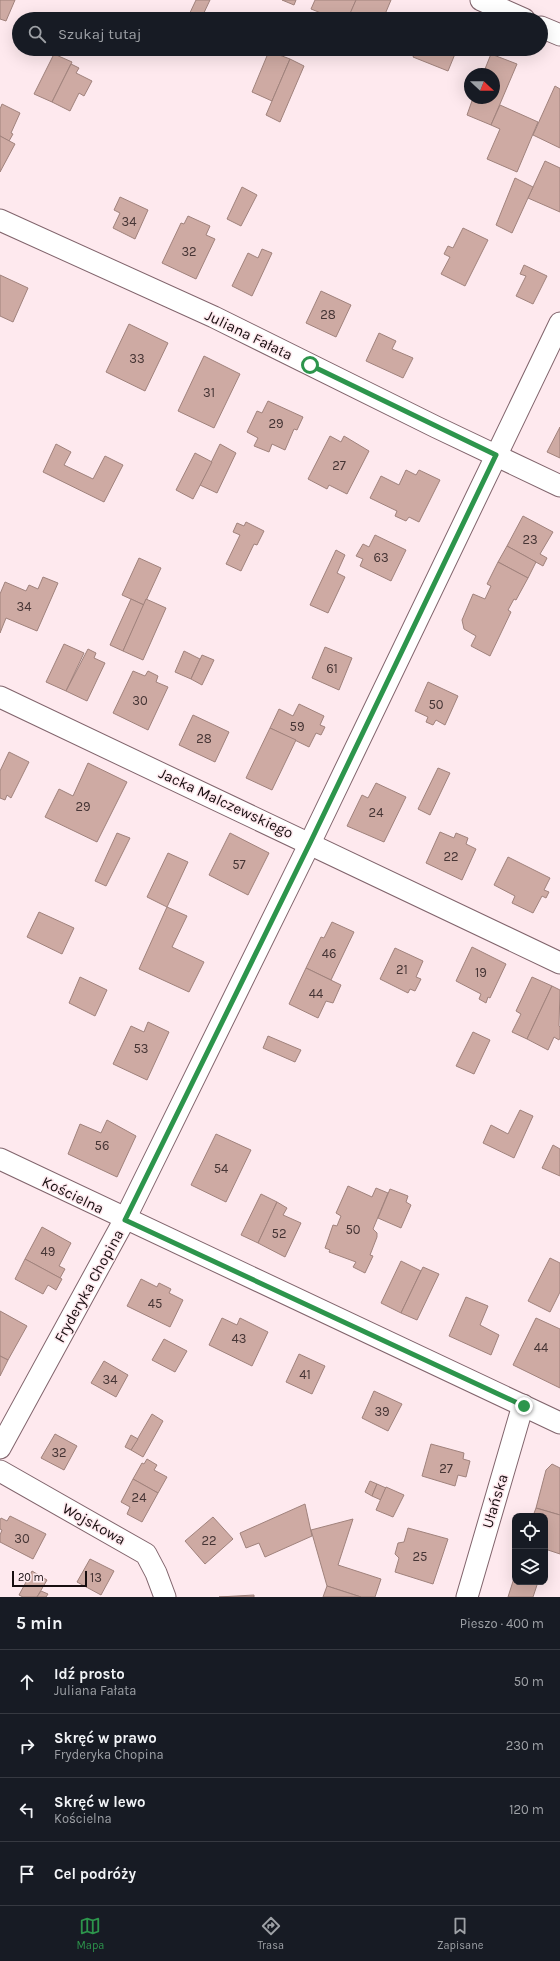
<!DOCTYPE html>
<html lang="pl">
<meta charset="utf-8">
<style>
body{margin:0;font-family:Karla,sans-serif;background:#242831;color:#f1f3f6}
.controls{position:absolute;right:12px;bottom:12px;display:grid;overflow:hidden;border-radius:8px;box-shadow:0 4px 16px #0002}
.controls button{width:36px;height:36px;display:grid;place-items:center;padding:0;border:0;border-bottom:1px solid #363941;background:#171b24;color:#f1f3f6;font:20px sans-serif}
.compass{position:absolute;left:464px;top:68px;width:36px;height:36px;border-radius:50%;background:#171b24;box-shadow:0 4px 16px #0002;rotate:112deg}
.scale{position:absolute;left:12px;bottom:10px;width:75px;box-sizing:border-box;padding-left:4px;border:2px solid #180e10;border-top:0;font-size:11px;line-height:14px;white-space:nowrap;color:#180e10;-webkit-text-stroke:3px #fee9ee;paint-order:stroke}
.stop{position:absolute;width:12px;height:12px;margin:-9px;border:3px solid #2d954c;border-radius:50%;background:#fff}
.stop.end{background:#2d954c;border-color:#fff;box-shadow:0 1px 4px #0008}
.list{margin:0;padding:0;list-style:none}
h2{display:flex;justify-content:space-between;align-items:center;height:52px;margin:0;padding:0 16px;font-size:17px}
h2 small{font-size:13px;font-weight:400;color:#9ea1a6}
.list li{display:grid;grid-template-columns:26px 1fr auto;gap:12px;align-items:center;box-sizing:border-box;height:64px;padding:0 16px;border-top:1px solid #363941}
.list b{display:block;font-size:15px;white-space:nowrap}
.list p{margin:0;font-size:13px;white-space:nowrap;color:#9ea1a6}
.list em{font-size:13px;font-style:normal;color:#9ea1a6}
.icon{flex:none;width:22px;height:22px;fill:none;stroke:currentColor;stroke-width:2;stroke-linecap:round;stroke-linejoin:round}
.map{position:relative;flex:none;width:560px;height:1597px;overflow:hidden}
.search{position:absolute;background:#171b24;box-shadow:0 4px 16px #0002;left:12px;right:12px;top:12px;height:44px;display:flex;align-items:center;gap:10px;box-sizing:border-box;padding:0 14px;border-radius:22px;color:#9ea1a6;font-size:15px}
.sheet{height:308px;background:#171b24}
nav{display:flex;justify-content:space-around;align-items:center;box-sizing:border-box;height:56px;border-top:1px solid #363941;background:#171b24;font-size:11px;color:#9ea1a6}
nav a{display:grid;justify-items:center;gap:2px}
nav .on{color:#2d954c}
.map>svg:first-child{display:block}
</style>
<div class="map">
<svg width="560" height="1597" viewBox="0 0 560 1597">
<rect width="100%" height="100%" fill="#fee9ee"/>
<g fill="#ceaaa3" stroke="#a0827c">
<polygon points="0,0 15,0 6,21 0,19"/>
<polygon points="196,0 210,0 201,19 187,19"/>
<polygon points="282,0 296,0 294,5"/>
<polygon points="315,0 356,0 348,19 336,19 311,9"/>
<polygon points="356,0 391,0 383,19 350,19 348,18"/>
<polygon points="416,49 457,49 448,71 413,57"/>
<polygon points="269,51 290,59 272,101 252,92"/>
<polygon points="54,54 72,62 52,102 34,94"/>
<polygon points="491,54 517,64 491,125 467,115 473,98 494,98 494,74 483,74"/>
<polygon points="290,59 304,66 280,122 266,115"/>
<polygon points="71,64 79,68 76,73 92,81 84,96 79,93 70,111 52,102"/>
<polygon points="555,86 560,89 560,148 533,135"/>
<polygon points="2,104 20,113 11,133 13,134 9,141 0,136 0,109"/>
<polygon points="500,105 538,122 517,172 487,159 500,129 491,125"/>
<polygon points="0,136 15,144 0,172"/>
<polygon points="545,161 560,168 560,212 528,198"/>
<polygon points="515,178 533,187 512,233 496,225"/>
<polygon points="242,187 257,195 241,226 227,219"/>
<polygon points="120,197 148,210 135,239 113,228 120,213 114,210"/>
<polygon points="188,216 210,226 206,235 215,239 196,279 162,263 181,223 184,224"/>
<polygon points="463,228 488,240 465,286 441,274 450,257 444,254 448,246 453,248"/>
<polygon points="262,249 272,253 252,296 232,286 248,253 258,258"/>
<polygon points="524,265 547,276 533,304 516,296 526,276 520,274"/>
<polygon points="0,275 28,288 13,322 0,316"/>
<polygon points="321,291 351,305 336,337 306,323"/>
<polygon points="129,324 168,343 145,391 106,372"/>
<polygon points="379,333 396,341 392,349 413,358 403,378 366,361"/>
<polygon points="204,356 240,374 214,428 178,411"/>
<polygon points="268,401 303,417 297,430 294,429 285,450 272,444 269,452 254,446 258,438 247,432 257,411 262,413"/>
<polygon points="560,427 560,458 547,452"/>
<polygon points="330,436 341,442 344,436 369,451 347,494 329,485 327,489 308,479"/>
<polygon points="56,444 71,452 64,465 93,479 105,456 123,465 104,502 43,472"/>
<polygon points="220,444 236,453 217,493 200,485"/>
<polygon points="195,453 212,462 193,499 176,490"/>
<polygon points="406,470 416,475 419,470 440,480 419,522 409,517 406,521 395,516 397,511 370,498 381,476 399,485"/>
<polygon points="523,516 553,532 540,554 547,558 543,566 507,546"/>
<polygon points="246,522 264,531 257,545 254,544 241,571 226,564 240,535 233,532 237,523 244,526"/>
<polygon points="375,535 406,550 391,581 360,566 363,559 356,556 363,544 369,547"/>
<polygon points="507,546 536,562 528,578 498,562"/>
<polygon points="336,550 345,555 337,573 345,577 328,613 310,605"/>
<polygon points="139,558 161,568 144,605 122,595"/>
<polygon points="498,562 528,578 516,600 514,599 508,610 511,612 490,656 471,646 476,636 464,629 462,620 473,594 485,599 491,586 487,584"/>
<polygon points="43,577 58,583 37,631 6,618 0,633 0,594 5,582 26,591 29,585 38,589"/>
<polygon points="131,599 144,605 123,651 110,645"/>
<polygon points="146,599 166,608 143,660 123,651"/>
<polygon points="64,644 84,653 66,691 46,682"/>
<polygon points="325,647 352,658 339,690 312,678"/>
<polygon points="88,649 96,653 94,658 105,663 87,701 66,691"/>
<polygon points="184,651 200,659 191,679 175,672"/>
<polygon points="202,655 214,660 202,685 191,679"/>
<polygon points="133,671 145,676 148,671 158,676 156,682 168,687 148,730 113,713"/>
<polygon points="428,682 458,696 445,725 436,720 433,725 426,722 428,717 415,711"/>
<polygon points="299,704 324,716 320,725 325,727 321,735 316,733 309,747 270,728 279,709 293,716"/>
<polygon points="193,715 229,732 215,762 179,745"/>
<polygon points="270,728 296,740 272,790 246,778"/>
<polygon points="9,752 29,762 11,798 7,795 5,800 0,798 0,771"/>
<polygon points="88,763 127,782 97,842 45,817 59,789 73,796"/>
<polygon points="438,768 450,773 430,815 418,809"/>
<polygon points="376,783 406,797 384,842 347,826 362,795 368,798"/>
<polygon points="440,832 454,838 456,833 468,838 466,844 476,849 462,880 426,863"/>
<polygon points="117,833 130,838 106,886 95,881"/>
<polygon points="230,833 269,853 248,895 209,875"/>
<polygon points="168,853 188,862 167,907 147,897"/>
<polygon points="508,857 550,878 544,890 549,892 546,898 542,896 533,913 512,903 515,896 494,885"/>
<polygon points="167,907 187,916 172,947 204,962 189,992 139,969"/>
<polygon points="39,912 74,928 62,954 27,937"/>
<polygon points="332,922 354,932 331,980 306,968 321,937 324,938"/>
<polygon points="472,947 506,964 490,998 488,997 486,1003 479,999 481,994 456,981"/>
<polygon points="395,948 423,961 416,977 421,979 415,991 410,989 408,993 380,979"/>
<polygon points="306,968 341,985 333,1003 326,1001 318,1018 289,1004"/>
<polygon points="80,977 107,990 95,1016 69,1003"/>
<polygon points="532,977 552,986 527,1039 512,1032 521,1014 516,1011"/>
<polygon points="552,986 560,990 559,1026 560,1027 560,1038 559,1040 554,1037 548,1050 527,1039"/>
<polygon points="148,1022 169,1032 147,1080 113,1064 131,1026 144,1032"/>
<polygon points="473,1032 490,1040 474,1074 456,1066"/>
<polygon points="268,1036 301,1050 295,1062 263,1048"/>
<polygon points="520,1110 533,1116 514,1158 483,1143 491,1125 508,1134"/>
<polygon points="107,1120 136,1136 117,1177 68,1154 80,1124 101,1133"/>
<polygon points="216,1134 251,1150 226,1202 191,1185"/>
<polygon points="553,1145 560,1149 560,1176 542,1168"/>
<polygon points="348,1186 372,1197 376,1188 388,1193 373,1229 377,1233 377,1237 370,1255 373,1256 365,1273 353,1267 356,1262 329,1252 330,1250 325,1248 333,1225 337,1226 341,1216 336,1213"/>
<polygon points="390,1189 408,1196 406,1202 411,1205 401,1228 378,1218"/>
<polygon points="261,1194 277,1202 258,1243 241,1235"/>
<polygon points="277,1202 287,1208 283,1215 301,1223 285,1257 258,1243"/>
<polygon points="42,1227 71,1243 59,1266 65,1269 60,1278 25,1259"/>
<polygon points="550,1258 560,1263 560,1292 550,1312 528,1301"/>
<polygon points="25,1259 62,1279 56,1290 48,1285 43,1294 15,1279"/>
<polygon points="401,1261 421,1271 401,1313 381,1303"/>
<polygon points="423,1267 439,1274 417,1320 401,1313"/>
<polygon points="141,1279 157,1287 159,1283 171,1289 169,1293 183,1300 170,1327 127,1306"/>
<polygon points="466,1297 488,1306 480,1325 499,1335 491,1355 449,1336"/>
<polygon points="0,1311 27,1326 8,1360 0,1356"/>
<polygon points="222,1318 237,1325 240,1318 268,1332 252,1366 209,1345"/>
<polygon points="536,1318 560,1329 560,1388 513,1365"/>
<polygon points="164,1339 187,1351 175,1372 152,1360"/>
<polygon points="299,1354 325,1366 312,1394 286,1382"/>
<polygon points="0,1356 8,1360 0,1376"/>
<polygon points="104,1361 128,1375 116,1397 91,1383"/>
<polygon points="374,1391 402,1404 388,1431 362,1418"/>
<polygon points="152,1414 163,1421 143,1457 131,1450"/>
<polygon points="55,1434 77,1446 64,1470 41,1458"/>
<polygon points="131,1435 138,1439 131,1450 125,1447"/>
<polygon points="431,1444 464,1453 463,1459 470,1461 466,1477 458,1475 455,1486 422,1476"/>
<polygon points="147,1459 157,1465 154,1470 167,1477 158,1493 133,1479 142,1463 144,1464"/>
<polygon points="552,1464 560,1468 560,1515 536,1508 546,1470"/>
<polygon points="133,1479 158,1493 142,1522 127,1514 130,1507 121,1502"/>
<polygon points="370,1481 377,1484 372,1496 365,1492"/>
<polygon points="377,1484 386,1488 381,1500 372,1496"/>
<polygon points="386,1487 404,1495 393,1517 376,1510"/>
<polygon points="305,1504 312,1536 265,1557 259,1543 246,1548 240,1533"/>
<polygon points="536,1508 560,1515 560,1554 545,1549 545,1516 533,1516"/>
<polygon points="10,1516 46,1534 33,1559 0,1542 0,1535 2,1530 0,1529 0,1520 1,1518 7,1521"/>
<polygon points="213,1517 233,1539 205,1564 185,1541"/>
<polygon points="353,1519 338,1565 381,1579 375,1597 361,1597 327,1586 311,1530"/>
<polygon points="408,1528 448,1539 433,1584 395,1572 399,1558 395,1554 398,1543 404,1542"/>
<polygon points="90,1559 114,1571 101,1595 77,1582"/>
<polygon points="32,1571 47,1580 37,1597 23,1597 19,1595"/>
<polygon points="515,1575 515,1582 538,1582 533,1597 508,1597"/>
<polygon points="327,1586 361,1597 323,1597"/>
<polygon points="41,1591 48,1594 46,1597 37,1597"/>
<polygon points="254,1595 254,1597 219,1597"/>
</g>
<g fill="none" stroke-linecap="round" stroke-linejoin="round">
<g stroke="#81646c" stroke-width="23">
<g id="street">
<polyline points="481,0 524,19"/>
<polyline points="541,27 560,35"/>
<polyline points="0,220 214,317 436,427 560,486"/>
<polyline points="0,697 560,963"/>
<polyline points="0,1159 560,1423"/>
<polyline points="0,1448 125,1219 310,843 560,323"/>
<polyline points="0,1471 146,1554 156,1573 165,1597"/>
<polyline points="467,1597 523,1405"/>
</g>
</g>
<use href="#street" stroke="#fff" stroke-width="21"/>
</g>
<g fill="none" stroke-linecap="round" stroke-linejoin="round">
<polyline stroke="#2d954c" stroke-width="5" points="310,365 496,455 310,843 125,1220 524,1406"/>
</g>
<g text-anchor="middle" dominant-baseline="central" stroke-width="3" stroke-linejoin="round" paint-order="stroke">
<g font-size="13" fill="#463535">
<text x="129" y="221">34</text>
<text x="189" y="251">32</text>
<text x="328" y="314">28</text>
<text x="137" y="358">33</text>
<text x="209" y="392">31</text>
<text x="276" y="423">29</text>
<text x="339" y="465">27</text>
<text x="530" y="539">23</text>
<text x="381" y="557">63</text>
<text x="24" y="606">34</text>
<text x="332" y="668">61</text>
<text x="140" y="700">30</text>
<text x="436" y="704">50</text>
<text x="297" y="726">59</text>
<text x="204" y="738">28</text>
<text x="83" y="806">29</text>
<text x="376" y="812">24</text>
<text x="451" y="856">22</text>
<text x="239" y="864">57</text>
<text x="329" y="953">46</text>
<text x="402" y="969">21</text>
<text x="481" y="972">19</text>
<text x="316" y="993">44</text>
<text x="141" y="1048">53</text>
<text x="102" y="1145">56</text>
<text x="221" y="1168">54</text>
<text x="353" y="1229">50</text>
<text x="279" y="1233">52</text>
<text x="48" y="1251">49</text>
<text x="155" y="1303">45</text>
<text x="239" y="1338">43</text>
<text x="541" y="1347">44</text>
<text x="305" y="1374">41</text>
<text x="110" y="1379">34</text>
<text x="382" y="1411">39</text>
<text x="59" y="1452">32</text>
<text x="446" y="1468">27</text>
<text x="139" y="1497">24</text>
<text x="22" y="1538">30</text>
<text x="209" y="1540">22</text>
<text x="420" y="1556">25</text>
<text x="96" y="1577">13</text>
</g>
<g font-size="15" fill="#180e10" stroke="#fee9ee">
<text transform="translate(249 335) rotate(26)">Juliana Fałata</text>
<text transform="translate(226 803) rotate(25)">Jacka Malczewskiego</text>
<text transform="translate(73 1195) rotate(26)">Kościelna</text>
<text transform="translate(89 1286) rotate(-61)">Fryderyka Chopina</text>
<text transform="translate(495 1501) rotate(-73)">Ułańska</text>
<text transform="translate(94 1524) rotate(29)">Wojskowa</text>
</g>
</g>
</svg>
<div class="controls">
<button><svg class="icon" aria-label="locate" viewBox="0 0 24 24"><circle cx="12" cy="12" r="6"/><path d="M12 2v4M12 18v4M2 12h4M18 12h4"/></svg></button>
<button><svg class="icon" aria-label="layers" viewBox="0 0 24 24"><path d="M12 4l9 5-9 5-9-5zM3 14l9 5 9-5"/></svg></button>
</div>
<svg class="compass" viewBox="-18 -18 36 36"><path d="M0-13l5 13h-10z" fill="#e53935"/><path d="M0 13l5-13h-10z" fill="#9ea1a6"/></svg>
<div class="scale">20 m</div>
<div class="stop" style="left:310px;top:365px"></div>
<div class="stop end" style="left:524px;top:1406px"></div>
<div class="search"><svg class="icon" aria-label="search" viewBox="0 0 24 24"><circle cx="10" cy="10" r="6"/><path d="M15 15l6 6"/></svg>Szukaj tutaj</div>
</div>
<section class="sheet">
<h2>5 min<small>Pieszo · 400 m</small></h2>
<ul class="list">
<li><svg class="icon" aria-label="ahead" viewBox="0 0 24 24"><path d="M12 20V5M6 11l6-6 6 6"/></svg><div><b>Idź prosto</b><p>Juliana Fałata</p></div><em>50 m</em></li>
<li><svg class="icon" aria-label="right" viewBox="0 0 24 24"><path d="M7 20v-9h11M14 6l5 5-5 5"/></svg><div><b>Skręć w prawo</b><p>Fryderyka Chopina</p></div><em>230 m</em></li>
<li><svg class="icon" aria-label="left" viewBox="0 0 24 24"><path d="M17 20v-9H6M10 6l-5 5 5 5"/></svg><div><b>Skręć w lewo</b><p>Kościelna</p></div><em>120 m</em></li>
<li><svg class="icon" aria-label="arrive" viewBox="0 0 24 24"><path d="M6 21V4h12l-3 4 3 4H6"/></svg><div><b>Cel podróży</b></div></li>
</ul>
</section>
<nav>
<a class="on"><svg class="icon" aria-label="map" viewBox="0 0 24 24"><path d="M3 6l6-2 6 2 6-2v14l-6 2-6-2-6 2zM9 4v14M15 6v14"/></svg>Mapa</a>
<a><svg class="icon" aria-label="directions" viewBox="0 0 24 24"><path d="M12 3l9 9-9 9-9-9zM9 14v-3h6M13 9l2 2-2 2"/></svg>Trasa</a>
<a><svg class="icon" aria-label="saved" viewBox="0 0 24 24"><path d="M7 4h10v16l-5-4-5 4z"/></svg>Zapisane</a>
</nav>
